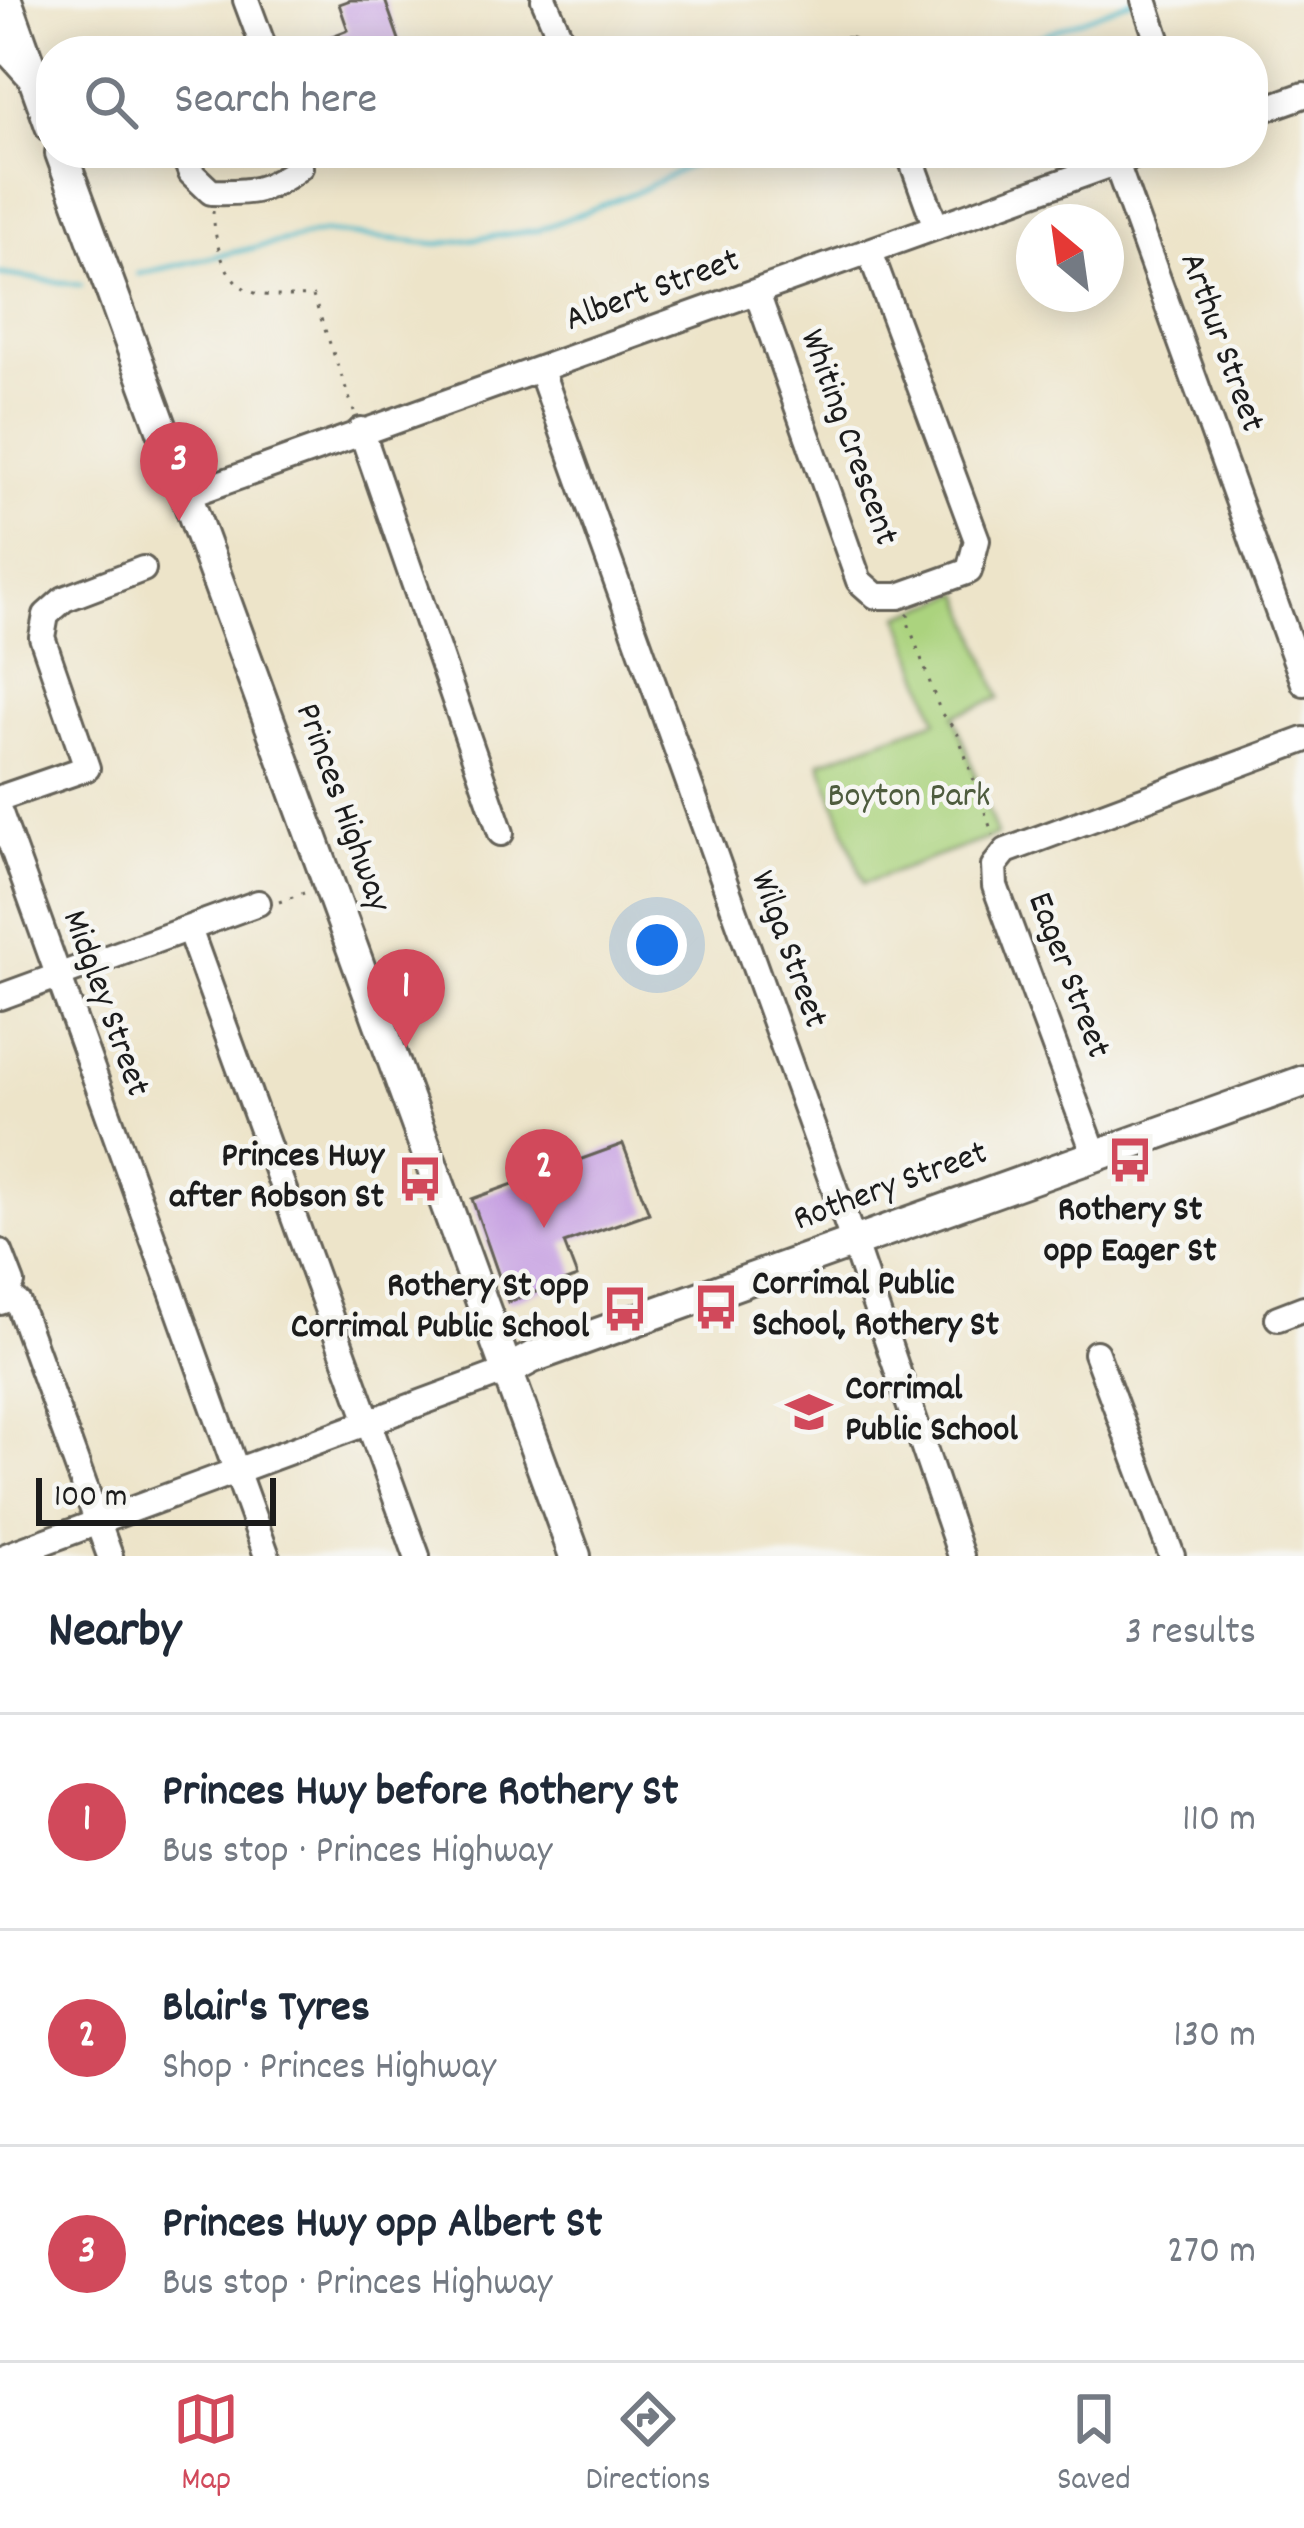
<!DOCTYPE html>
<meta charset="utf-8">
<style>
body{margin:0;font-family:Dekko,sans-serif;background:#f6f6f7;color:#1f2937}
.compass{position:absolute;left:1016px;top:204px;width:108px;height:108px;border-radius:50%;background:#fff;box-shadow:0 6px 30px #0003;rotate:331deg}
.scale{position:absolute;left:36px;bottom:30px;width:240px;box-sizing:border-box;padding-left:12px;border:6px solid #1c1c1c;border-top:0;font-size:33px;line-height:42px;white-space:nowrap;color:#1c1c1c;-webkit-text-stroke:9px #f6f6f2;paint-order:stroke}
.you{position:absolute;left:657px;top:945px;width:42px;height:42px;margin:-30px;border:9px solid #fff;border-radius:50%;background:#1a73e8;box-shadow:0 0 0 18px #1a73e833}
.badge{display:grid;place-items:center;width:78px;height:78px;border-radius:50%;background:#d1495b;color:#fff;font-size:39px;font-weight:700}
.pin{position:absolute;translate:-50% -99px;filter:drop-shadow(0 3px 6px #0008)}
.pin::after{content:'';position:absolute;top:63px;width:42px;height:36px;background:inherit;clip-path:polygon(0 0,100% 0,50% 100%)}
.list{margin:0;padding:0;list-style:none}
h2{display:flex;justify-content:space-between;align-items:center;height:156px;margin:0;padding:0 48px;font-size:51px}
h2 small{font-size:39px;font-weight:400;color:#747a83}
.list li{display:grid;grid-template-columns:78px 1fr auto;gap:36px;align-items:center;box-sizing:border-box;height:216px;padding:0 48px;border-top:3px solid #e0e1e3}
.list b{display:block;font-size:45px;white-space:nowrap}
.list p{margin:0;font-size:39px;white-space:nowrap;color:#747a83}
.list em{font-size:39px;font-style:normal;color:#747a83}
.icon{flex:none;width:66px;height:66px;fill:none;stroke:currentColor;stroke-width:2;stroke-linecap:round;stroke-linejoin:round}
.map{position:relative;flex:none;width:1304px;height:1556px;overflow:hidden}
.search{position:absolute;background:#fff;box-shadow:0 6px 30px #0003;left:36px;right:36px;top:36px;height:132px;display:flex;align-items:center;gap:30px;box-sizing:border-box;padding:0 42px;border-radius:48px;color:#747a83;font-size:45px}
.sheet{height:804px;background:#fff}
nav{display:flex;justify-content:space-around;align-items:center;box-sizing:border-box;height:168px;border-top:3px solid #e0e1e3;background:#fff;font-size:33px;color:#747a83}
nav a{display:grid;justify-items:center;gap:6px}
nav .on{color:#d1495b}
.map>svg:first-child{display:block}
</style>
<div class="map">
<svg width="1304" height="1556" viewBox="0 0 1304 1556">
<rect width="100%" height="100%" fill="#f6f6f2"/>
<filter id="ink" filterUnits="userSpaceOnUse"><feTurbulence type="fractalNoise" baseFrequency=".00833" numOctaves="2"/><feDisplacementMap in="SourceGraphic" scale="24" xChannelSelector="R" yChannelSelector="G"/><feConvolveMatrix kernelMatrix="1 2 1 2 8 2 1 2 1" color-interpolation-filters="sRGB"/></filter>
<filter id="wash" filterUnits="userSpaceOnUse"><feTurbulence type="fractalNoise" baseFrequency=".004" numOctaves="4" result="noise"/><feDisplacementMap in="SourceGraphic" scale="48" xChannelSelector="R" yChannelSelector="G"/><feGaussianBlur stdDeviation="2.7" result="paint"/><feColorMatrix in="noise" values="0 0 0 0 0 0 0 0 0 0 0 0 0 0 0 0 0 1.4 0 .05"/><feComposite in="paint" operator="in"/></filter>
<g filter="url(#wash)">
<rect width="100%" height="100%" fill="#ede4c9"/>
<polygon fill="#abd37e" stroke="#64784d" stroke-width="3" points="962,593 1000,698 954,715 997,835 864,883 820,762 937,720 900,616"/>
<g fill="none" stroke-linecap="round" stroke-linejoin="round">
<g stroke="#4db9c9" stroke-width="4.5">
<polyline points="1000,51 1133,0"/>
<polyline points="0,274 81,285"/>
<polyline points="138,274 324,232 438,244 538,230 641,190 715,153"/>
</g>
</g>
<g id="blocks">
<g fill="#c59de1">
<polygon points="350,0 385,0 403,51 293,51 348,30 339,4"/>
<polygon points="623,1144 649,1213 564,1243 577,1277 508,1302 472,1199"/>
</g>
</g>
</g>
<g filter="url(#ink)">
<use href="#blocks" fill-opacity="0" stroke="#656259" stroke-width="3"/>
<g fill="none" stroke-linecap="round" stroke-linejoin="round">
<g stroke="#656259" stroke-width="30">
<g id="minor">
<polyline points="246,0 265,51"/>
<polyline points="544,0 566,51"/>
<polyline points="1144,0 1161,51"/>
<polyline points="0,44 27,74"/>
<polyline points="845,51 848,51"/>
<polyline points="1253,113 1304,95"/>
<path d="M183 153 191 173 211 192C251 193 268 192 300 167L296 153"/>
<polyline points="909,153 936,227"/>
<polyline points="1116,163 1304,683"/>
<polyline points="757,293 859,581 876,596 899,596 969,571 977,540 870,252"/>
<polyline points="541,371 849,1229 961,1556"/>
<polyline points="361,430 501,833"/>
<polyline points="185,496 1143,153"/>
<polyline points="0,798 87,768 42,637 46,615 64,599 143,569"/>
<polyline points="0,813 267,1556"/>
<polyline points="189,929 417,1556"/>
<polyline points="0,997 258,903"/>
<polyline points="1095,1155 995,886 994,866 1006,851 1304,740"/>
<polyline points="0,1252 12,1283"/>
<polyline points="0,1302 11,1298 18,1303 110,1556"/>
<polyline points="1278,1318 1304,1308"/>
<polyline points="1096,1353 1172,1556"/>
<polyline points="6,1556 507,1371"/>
</g>
</g>
<g stroke="#656259" stroke-width="36">
<g id="major">
<polyline points="6,0 51,126"/>
<polyline points="61,153 575,1556"/>
<polyline points="507,1371 533,1357 1304,1081"/>
</g>
</g>
<g stroke="#656259" stroke-width="3" stroke-dasharray="3 9" stroke-linecap="butt">
<path d="M213 211C215 241 222 283 255 293 271 298 296 295 313 296L354 411"/>
<polyline points="909,614 906,617 941,713 957,732 993,835"/>
<polyline points="279,902 304,893"/>
</g>
<use href="#minor" stroke="#fff" stroke-width="24"/>
<use href="#major" stroke="#fff" stroke-width="30"/>
</g>
</g>
<defs>
<g id="bus-bare" transform="scale(3.6)"><path d="M-5-6H5V4H4V6H2V4H-2V6H-4V4H-5ZM-3.5-4V0h7V-4ZM-3.5 1.2v1.5H-2V1.2ZM2 1.2v1.5H3.5V1.2Z" fill="#d1495b" stroke="#f6f6f2" stroke-width="2.5" paint-order="stroke"/></g>
<g id="school-bare" transform="scale(3.6)"><path d="M0-5L7-2L0 1L-7-2ZM-4 1L0 2.5L4 1V4Q0 6-4 4Z" fill="#d1495b" stroke="#f6f6f2" stroke-width="2.5" paint-order="stroke"/></g>
</defs>
<g fill-rule="evenodd">
<use href="#bus-bare" x="1130" y="1160"/>
<use href="#bus-bare" x="420" y="1179"/>
<use href="#bus-bare" x="716" y="1307"/>
<use href="#bus-bare" x="625" y="1309"/>
<use href="#school-bare" x="809" y="1412"/>
</g>
<g text-anchor="middle" dominant-baseline="central" stroke-width="9" stroke-linejoin="round" paint-order="stroke">
<g font-size="36" fill="#1c1c1c" stroke="#f6f6f2">
<text transform="translate(653 292) rotate(-20)">Albert Street</text>
<text transform="translate(1220 343) rotate(70)">Arthur Street</text>
<text transform="translate(847 438) rotate(70)">Whiting Crescent</text>
<text transform="translate(341 808) rotate(70)">Princes Highway</text>
<text transform="translate(787 950) rotate(70)">Wilga Street</text>
<text transform="translate(1067 976) rotate(69)">Eager Street</text>
<text transform="translate(104 1004) rotate(70)">Midgley Street</text>
<text transform="translate(891 1188) rotate(-20)">Rothery Street</text>
</g>
<g font-size="36" fill="#4e5c3e" stroke="#f6f6f2">
<text x="909" y="798">Boyton Park</text>
</g>
<g font-size="36" font-weight="bold" fill="#1c1c1c" stroke="#f6f6f2" text-anchor="end">
<text x="384" y="1158">Princes Hwy<tspan x="384" dy="41">after Robson St</tspan></text>
<text x="1130" y="1212" text-anchor="middle">Rothery St<tspan x="1130" dy="41">opp Eager St</tspan></text>
<text x="752" y="1286" text-anchor="start">Corrimal Public<tspan x="752" dy="41">School, Rothery St</tspan></text>
<text x="589" y="1288">Rothery St opp<tspan x="589" dy="41">Corrimal Public School</tspan></text>
<text x="845" y="1391" text-anchor="start">Corrimal<tspan x="845" dy="41">Public School</tspan></text>
</g>
</g>
</svg>
<svg class="compass" viewBox="-18 -18 36 36"><path d="M0-13l5 13h-10z" fill="#e53935"/><path d="M0 13l5-13h-10z" fill="#747a83"/></svg>
<div class="scale">100 m</div>
<div class="you"></div>
<div class="pin badge" style="left:406px;top:1048px">1</div>
<div class="pin badge" style="left:544px;top:1228px">2</div>
<div class="pin badge" style="left:179px;top:521px">3</div>
<div class="search"><svg class="icon" aria-label="search" viewBox="0 0 24 24"><circle cx="10" cy="10" r="6"/><path d="M15 15l6 6"/></svg>Search here</div>
</div>
<section class="sheet">
<h2>Nearby<small>3 results</small></h2>
<ul class="list">
<li><span class="badge">1</span><div><b>Princes Hwy before Rothery St</b><p>Bus stop · Princes Highway</p></div><em>110 m</em></li>
<li><span class="badge">2</span><div><b>Blair's Tyres</b><p>Shop · Princes Highway</p></div><em>130 m</em></li>
<li><span class="badge">3</span><div><b>Princes Hwy opp Albert St</b><p>Bus stop · Princes Highway</p></div><em>270 m</em></li>
</ul>
</section>
<nav>
<a class="on"><svg class="icon" aria-label="map" viewBox="0 0 24 24"><path d="M3 6l6-2 6 2 6-2v14l-6 2-6-2-6 2zM9 4v14M15 6v14"/></svg>Map</a>
<a><svg class="icon" aria-label="directions" viewBox="0 0 24 24"><path d="M12 3l9 9-9 9-9-9zM9 14v-3h6M13 9l2 2-2 2"/></svg>Directions</a>
<a><svg class="icon" aria-label="saved" viewBox="0 0 24 24"><path d="M7 4h10v16l-5-4-5 4z"/></svg>Saved</a>
</nav>
